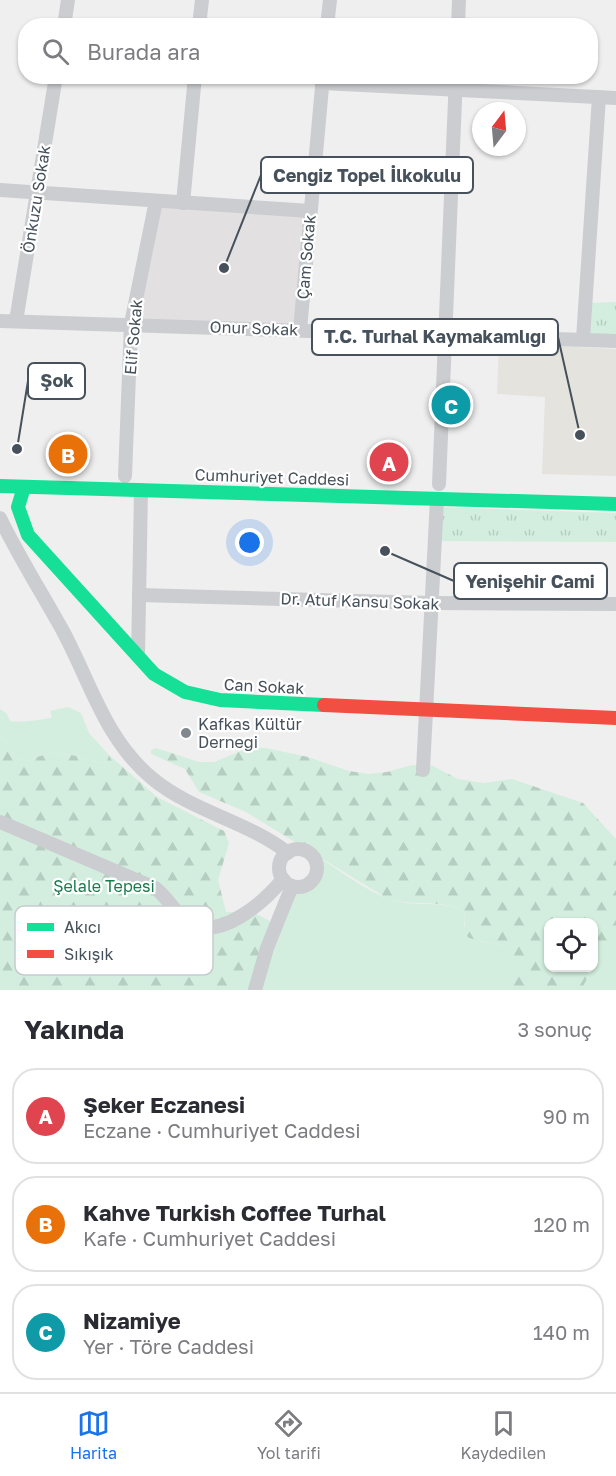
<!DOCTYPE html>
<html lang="tr">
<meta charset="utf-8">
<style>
body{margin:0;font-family:"Golos Text",sans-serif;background:#f2f2f3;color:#2b2b33}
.controls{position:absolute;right:18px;bottom:18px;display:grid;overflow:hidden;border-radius:12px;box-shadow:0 2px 4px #0004}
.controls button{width:54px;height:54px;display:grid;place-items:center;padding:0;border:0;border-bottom:2px solid #e1e1e2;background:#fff;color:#2b2b33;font:30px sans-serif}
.compass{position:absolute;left:472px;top:102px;width:54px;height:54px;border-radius:50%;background:#fff;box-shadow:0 2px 4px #0004;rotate:16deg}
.you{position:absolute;left:250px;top:543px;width:21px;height:21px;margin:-15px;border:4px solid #fff;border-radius:50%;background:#1a73e8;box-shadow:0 0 0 9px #1a73e833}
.badge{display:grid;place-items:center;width:39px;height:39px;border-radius:50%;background:#1a73e8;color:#fff;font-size:20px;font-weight:700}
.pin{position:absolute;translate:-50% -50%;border:3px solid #fff;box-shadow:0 2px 6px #0006}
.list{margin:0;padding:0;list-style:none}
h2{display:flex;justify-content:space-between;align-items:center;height:78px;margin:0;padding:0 24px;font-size:26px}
h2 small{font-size:20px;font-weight:400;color:#7c7c81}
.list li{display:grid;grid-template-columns:39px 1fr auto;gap:18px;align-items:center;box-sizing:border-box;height:96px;margin:0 12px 12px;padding:0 12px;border:2px solid #e1e1e2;border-radius:24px}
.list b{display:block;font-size:22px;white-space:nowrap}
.list p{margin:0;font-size:20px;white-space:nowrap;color:#7c7c81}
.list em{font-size:20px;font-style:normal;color:#7c7c81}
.icon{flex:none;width:33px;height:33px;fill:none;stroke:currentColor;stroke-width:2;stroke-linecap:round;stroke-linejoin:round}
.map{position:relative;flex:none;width:616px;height:990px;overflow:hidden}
.search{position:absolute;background:#fff;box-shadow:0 2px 4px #0004;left:18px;right:18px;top:18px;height:66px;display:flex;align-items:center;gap:15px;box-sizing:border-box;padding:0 21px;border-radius:24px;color:#7c7c81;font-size:22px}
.sheet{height:402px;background:#fff}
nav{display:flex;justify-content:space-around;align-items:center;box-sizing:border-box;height:84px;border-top:2px solid #e1e1e2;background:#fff;font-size:16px;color:#7c7c81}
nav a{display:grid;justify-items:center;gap:3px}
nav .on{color:#1a73e8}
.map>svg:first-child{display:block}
</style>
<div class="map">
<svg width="616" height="990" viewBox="0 0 616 990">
<defs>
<pattern id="forest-firs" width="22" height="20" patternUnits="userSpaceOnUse" patternTransform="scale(1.5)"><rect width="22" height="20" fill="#d3eede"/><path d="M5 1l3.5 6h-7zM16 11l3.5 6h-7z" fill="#b6cec1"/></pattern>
<pattern id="park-tufts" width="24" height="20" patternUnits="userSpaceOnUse" patternTransform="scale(1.5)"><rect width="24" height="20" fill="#d3eede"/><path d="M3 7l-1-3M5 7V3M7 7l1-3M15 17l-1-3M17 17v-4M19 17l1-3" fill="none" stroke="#b6cec1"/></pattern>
</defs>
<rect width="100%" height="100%" fill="#f0efef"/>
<polygon fill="#e5e3dd" points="499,343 616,349 616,476 542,474 545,397 497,394"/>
<polygon fill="#e2e0e1" points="156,201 310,211 300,330 131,324"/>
<g fill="#d3eede">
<path d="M68 707 81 713 89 733 109 755 107 761 102 764C78 755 53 747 29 761L15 757 4 738 0 737V709L7 714 10 721C16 723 46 720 52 717L50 711Z"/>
<path d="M311 852C335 867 369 894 396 901 418 907 444 900 464 911V926L480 941 508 947C522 970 509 972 499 990H255L298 887C324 884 315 866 311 852Z"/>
<polygon points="616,937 616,990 581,990 600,956"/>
</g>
<g fill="url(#forest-firs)">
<path d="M0 737 4 738 15 757 29 761C53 747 77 755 102 764L107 761 109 755 157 797 224 831 229 843 218 880 226 912H234L244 907 275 924 255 990H0Z"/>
<path d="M156 748 199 762H214L248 748H266L308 757 349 771 369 774 387 772 412 765 433 766 458 779 484 783 512 779 583 803 616 839V937L594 966V922H548V968H593L581 990H499C509 972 522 969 507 947L469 938 465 934 464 911C442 899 412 906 388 899L246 812 199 792 185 769 151 754V750Z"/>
</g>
<g fill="url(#park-tufts)">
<polygon points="616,302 616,341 583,339 587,303"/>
<polygon points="437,507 616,513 616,542 435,541"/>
</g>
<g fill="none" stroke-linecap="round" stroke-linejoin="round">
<g stroke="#cbcdd0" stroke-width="14">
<polyline points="64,26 68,0"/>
<polyline points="199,26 202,0"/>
<polyline points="327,26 330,0"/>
<polyline points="458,26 459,0"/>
<polyline points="322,83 616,98"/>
<polyline points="0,190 310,211"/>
<polyline points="183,203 195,76"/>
<polyline points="0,321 616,341"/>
<polyline points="16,321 56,76"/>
<polyline points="300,330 323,76"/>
<polyline points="583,339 599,97"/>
<polyline points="125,476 131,324 156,201"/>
<polyline points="439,484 456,76"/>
<path d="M0 518C19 557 43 595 64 633 91 684 106 741 153 779 193 812 247 821 288 853"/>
<polyline points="139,595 432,603 616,604"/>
<polyline points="138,656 141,490"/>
<polyline points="423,770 437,499"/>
<path d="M0 822 155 888C168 897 175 914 188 922 220 942 264 902 283 879"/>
<circle cx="298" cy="868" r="19"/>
<polyline points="255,990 267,948 292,886"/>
</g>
<g stroke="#16e098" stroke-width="14">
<polyline points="0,486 616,504"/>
<polyline points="24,487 18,507 28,535 154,674 185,692 220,700 324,705"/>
</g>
<polyline stroke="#f24e42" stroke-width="14" points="324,705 616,718"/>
</g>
<circle fill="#82888f" stroke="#fff" stroke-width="2" cx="186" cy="733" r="6"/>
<g text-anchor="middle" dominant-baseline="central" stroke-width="4.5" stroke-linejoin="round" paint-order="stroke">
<g font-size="16" fill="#46515b" stroke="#fff">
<text transform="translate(36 199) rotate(-81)">Önkuzu Sokak</text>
<text transform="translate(306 257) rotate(-85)">Çam Sokak</text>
<text transform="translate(254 328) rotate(2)">Onur Sokak</text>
<text transform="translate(133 337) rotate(-85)">Elif Sokak</text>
<text transform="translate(272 477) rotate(2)">Cumhuriyet Caddesi</text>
<text transform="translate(360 601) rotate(2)">Dr. Atuf Kansu Sokak</text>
<text transform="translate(264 686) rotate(3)">Can Sokak</text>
</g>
<g font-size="16" fill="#46515b" stroke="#fff" text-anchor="start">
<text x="198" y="724">Kafkas Kültür<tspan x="198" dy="18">Derneği</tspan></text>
</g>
<g font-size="16" fill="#177c4b" stroke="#fff">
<text x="104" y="886">Şelale Tepesi</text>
</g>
</g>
<rect x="15" y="906" width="198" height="69" rx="9" fill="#fff" stroke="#c8cbce" stroke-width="1.5"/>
<rect x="27" y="923" width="27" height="8" fill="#16e098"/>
<rect x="27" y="950" width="27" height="8" fill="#f24e42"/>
<g font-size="16" fill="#46515b">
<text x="64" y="933">Akıcı</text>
<text x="64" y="960">Sıkışık</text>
</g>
<path fill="none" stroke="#46515b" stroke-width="2" d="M224 268L261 175M580 435L558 337M17 449L28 381M385 551L454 581"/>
<g fill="#46515b" stroke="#fff" stroke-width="2">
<circle cx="224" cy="268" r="6"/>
<circle cx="580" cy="435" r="6"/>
<circle cx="17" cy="449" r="6"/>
<circle cx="385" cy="551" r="6"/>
</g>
<g fill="#fff" stroke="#46515b" stroke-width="2">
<rect x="261" y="157" width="212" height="36" rx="6"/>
<rect x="312" y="319" width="246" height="36" rx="6"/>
<rect x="28" y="363" width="57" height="36" rx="6"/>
<rect x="454" y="563" width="153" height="36" rx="6"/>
</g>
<g font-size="18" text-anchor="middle" font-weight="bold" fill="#46515b">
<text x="367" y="182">Cengiz Topel İlkokulu</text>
<text x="435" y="343">T.C. Turhal Kaymakamlığı</text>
<text x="57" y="387">Şok</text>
<text x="530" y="588">Yenişehir Cami</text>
</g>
</svg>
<div class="controls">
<button><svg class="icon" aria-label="locate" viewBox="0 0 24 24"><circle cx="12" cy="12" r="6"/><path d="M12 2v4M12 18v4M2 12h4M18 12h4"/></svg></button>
</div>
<svg class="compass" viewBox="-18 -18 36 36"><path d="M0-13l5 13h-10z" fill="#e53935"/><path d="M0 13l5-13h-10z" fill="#7c7c81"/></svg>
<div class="you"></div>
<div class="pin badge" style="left:389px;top:462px;background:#e0444e">A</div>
<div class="pin badge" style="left:68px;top:454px;background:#e8710a">B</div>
<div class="pin badge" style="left:451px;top:405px;background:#0f9aa8">C</div>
<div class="search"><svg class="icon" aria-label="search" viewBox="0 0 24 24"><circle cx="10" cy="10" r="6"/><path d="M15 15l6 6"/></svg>Burada ara</div>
</div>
<section class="sheet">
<h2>Yakında<small>3 sonuç</small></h2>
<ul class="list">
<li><span class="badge" style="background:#e0444e">A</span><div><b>Şeker Eczanesi</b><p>Eczane · Cumhuriyet Caddesi</p></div><em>90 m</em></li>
<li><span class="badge" style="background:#e8710a">B</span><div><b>Kahve Turkish Coffee Turhal</b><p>Kafe · Cumhuriyet Caddesi</p></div><em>120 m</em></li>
<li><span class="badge" style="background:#0f9aa8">C</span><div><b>Nizamiye</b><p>Yer · Töre Caddesi</p></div><em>140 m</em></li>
</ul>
</section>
<nav>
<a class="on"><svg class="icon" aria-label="map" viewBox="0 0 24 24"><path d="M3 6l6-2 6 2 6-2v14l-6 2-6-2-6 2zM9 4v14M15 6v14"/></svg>Harita</a>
<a><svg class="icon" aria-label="directions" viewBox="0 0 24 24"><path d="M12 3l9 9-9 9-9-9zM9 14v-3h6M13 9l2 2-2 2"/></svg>Yol tarifi</a>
<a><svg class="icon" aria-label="saved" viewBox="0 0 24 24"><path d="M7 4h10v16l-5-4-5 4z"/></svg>Kaydedilen</a>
</nav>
